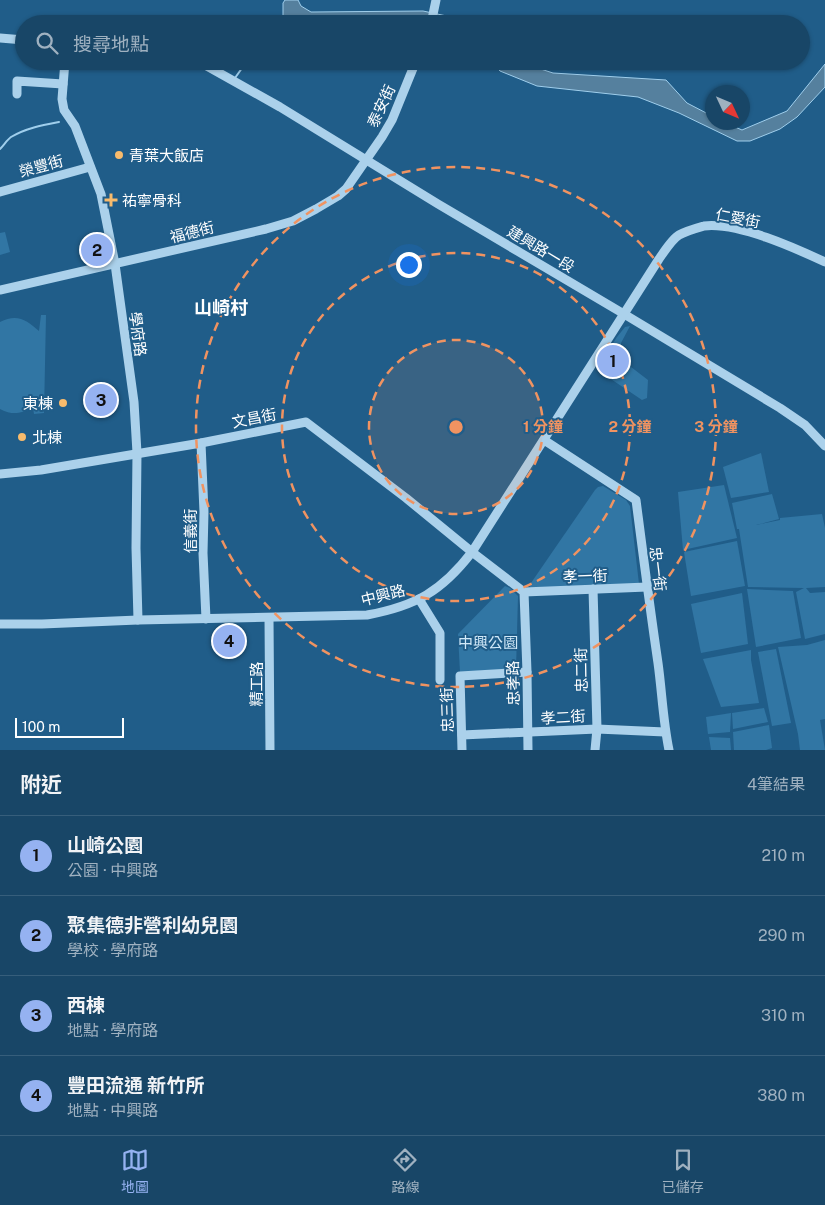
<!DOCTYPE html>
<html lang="zh-TW">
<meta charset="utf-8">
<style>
body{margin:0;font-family:"Public Sans","Noto Sans TC",sans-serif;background:#214d6d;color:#f1f3f6}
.compass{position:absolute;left:705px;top:85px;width:45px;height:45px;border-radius:50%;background:#184667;box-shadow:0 1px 4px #0004;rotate:134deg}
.scale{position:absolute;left:15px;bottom:12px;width:109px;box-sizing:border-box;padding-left:5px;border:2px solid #fff;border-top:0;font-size:14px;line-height:18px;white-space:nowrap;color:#fff;-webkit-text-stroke:4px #205d89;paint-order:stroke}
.you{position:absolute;left:408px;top:264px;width:18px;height:18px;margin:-12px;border:4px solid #fff;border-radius:50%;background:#1a73e8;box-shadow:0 0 0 8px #1a73e833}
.badge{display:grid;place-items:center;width:32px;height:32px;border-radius:50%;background:#95b2f1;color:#111;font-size:16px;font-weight:700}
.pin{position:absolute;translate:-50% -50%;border:2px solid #fff;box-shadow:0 1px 5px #0006}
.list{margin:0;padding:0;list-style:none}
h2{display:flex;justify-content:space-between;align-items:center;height:65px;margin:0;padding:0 20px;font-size:21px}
h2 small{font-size:16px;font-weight:400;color:#9fb1c0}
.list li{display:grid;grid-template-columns:32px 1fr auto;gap:15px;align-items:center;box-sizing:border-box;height:80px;padding:0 20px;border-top:1px solid #365e7b}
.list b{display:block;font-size:19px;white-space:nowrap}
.list p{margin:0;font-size:16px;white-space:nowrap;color:#9fb1c0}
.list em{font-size:16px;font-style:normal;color:#9fb1c0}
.icon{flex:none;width:28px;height:28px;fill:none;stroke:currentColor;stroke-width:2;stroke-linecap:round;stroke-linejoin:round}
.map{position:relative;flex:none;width:825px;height:750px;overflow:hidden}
.search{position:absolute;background:#184667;box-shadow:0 1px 4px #0004;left:15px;right:15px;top:15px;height:55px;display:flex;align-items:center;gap:12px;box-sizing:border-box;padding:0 18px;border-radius:28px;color:#9fb1c0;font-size:19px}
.sheet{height:385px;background:#184667}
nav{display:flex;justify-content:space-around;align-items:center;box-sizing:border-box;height:70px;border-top:1px solid #365e7b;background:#184667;font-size:14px;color:#9fb1c0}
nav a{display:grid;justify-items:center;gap:2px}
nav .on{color:#95b2f1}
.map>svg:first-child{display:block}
</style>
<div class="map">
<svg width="825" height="750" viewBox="0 0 825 750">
<rect width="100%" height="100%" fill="#205d89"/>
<g fill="#3176a4">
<polygon points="5,232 10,252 0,255 0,233"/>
<path d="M41 315H46L44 413 34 414 33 408C20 413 14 416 0 409V322C17 313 27 320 39 331Z"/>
<polygon points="630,326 621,343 621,355 631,367 648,380 647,398 642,400 596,369 617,337 625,327"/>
<polygon points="761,453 769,492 731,498 723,467"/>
<polygon points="724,485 737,538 683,550 678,492"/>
<polygon points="603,486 626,500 630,506 639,584 531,588 530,587 531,583 595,490 598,487"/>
<polygon points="772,494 779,519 756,525 780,520 780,518 822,514 825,528 825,587 806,588 810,593 825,592 825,634 805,639 796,592 804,588 748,587 739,529 737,529 732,503"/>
<polygon points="737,541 745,586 691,596 684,552"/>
<polygon points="505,586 510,588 518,596 516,669 460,672 458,634"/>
<polygon points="747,589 793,591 801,638 756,647"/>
<polygon points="742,593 748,644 701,653 691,604"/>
<polygon points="825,640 825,719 820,720 825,750 800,750 798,734 778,647 807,645"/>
<polygon points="776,649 791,723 772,726 758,652"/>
<polygon points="751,650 751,660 759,703 721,707 703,659"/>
<polygon points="764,708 768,722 733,729 732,713"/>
<polygon points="731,713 730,732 708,734 706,717"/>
<polygon points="769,725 772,748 766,750 734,750 733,732"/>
<polygon points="709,737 730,738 731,750 711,750"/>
</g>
<g fill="#55809e" stroke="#9fceec">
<polygon points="285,0 298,0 301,6 311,12 423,11 461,19 466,24 283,24 283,3"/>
<polygon points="491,61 516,61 553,73 666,80 687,103 712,116 712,122 726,123 742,130 787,111 825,64 825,87 797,117 780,129 750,141 737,141 679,113 638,97 537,86 500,71"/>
</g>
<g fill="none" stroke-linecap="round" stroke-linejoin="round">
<g stroke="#9fceec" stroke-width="2">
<polyline points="235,78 247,61"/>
<path d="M0 149C4 145 7 140 11 137 26 128 43 125 59 122"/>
</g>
<g stroke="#abd1eb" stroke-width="9">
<polyline points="431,24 436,0"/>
<polyline points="0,38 24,40"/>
<polyline points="65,61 62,99 64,110 75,126 101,194 115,264 134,402 137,453 136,548 138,620"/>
<polyline points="198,61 280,107 438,204 624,314 780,408 805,425 825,446"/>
<polyline points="17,94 17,81 63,84"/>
<polyline points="0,192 90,167"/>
<polyline points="0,290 266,229 293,221 316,209 338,196 346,189 382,137 392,120 416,61"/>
<path d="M544 440 636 500C643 554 650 609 658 663 662 692 663 721 669 750"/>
<polyline points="201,443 204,512 203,553 206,619"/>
<polyline points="0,474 41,470 201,443 306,422 406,498 472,552 524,592 527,672 528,750"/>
<polyline points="593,589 597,729 595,750"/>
<polyline points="524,592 647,587"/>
<polyline points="419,599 440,633 440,680"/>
<polyline points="269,618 270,750"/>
<path d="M0 624H42L138 620 367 615C416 606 442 591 472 552L659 259C664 252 672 239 679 235 686 231 697 228 704 226 738 222 795 248 825 262"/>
<polyline points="462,735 597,729 665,732"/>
<polyline points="462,750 460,676 527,672"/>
</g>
</g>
<circle cx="456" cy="427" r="87" fill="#f09361" fill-opacity=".12"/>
<g fill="none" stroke="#f09361" stroke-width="2.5" stroke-dasharray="9 6">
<circle cx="456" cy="427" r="87"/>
<circle cx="456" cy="427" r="174"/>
<circle cx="456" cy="427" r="260"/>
</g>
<g fill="#f8bb6c" stroke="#205d89" stroke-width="2">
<circle cx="119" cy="155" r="5"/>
<path d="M108.5 192.5h5v5h5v5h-5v5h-5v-5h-5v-5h5z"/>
<circle cx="63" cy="403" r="5"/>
<circle cx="22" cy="437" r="5"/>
</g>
<g text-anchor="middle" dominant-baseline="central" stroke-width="4" stroke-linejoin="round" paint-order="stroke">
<g font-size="15" fill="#fff" stroke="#205d89">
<text transform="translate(381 106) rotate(-65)">泰安街</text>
<text transform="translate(41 166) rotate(-15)">榮豐街</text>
<text transform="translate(738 218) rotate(11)">仁愛街</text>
<text transform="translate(192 232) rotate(-14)">福德街</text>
<text transform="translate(541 249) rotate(31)">建興路一段</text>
<text transform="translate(138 334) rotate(82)">學府路</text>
<text transform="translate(254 418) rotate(-11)">文昌街</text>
<text transform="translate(190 531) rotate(-90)">信義街</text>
<text transform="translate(658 569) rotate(83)">忠一街</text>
<text transform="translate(585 576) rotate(-2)">孝一街</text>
<text transform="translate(383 595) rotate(-14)">中興路</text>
<text transform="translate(581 670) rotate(-91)">忠二街</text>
<text transform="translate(513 683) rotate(-91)">忠孝路</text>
<text transform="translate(256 684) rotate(-90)">精工路</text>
<text transform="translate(447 710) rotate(-92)">忠三街</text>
<text transform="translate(563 717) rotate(-3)">孝二街</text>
</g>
<g font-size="15" fill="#fff" stroke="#205d89" text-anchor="start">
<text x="129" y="155">青葉大飯店</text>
<text x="122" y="200">祐寧骨科</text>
<text x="53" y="403" text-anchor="end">東棟</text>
<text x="32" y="437">北棟</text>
</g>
<g font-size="15" fill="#d0e8f8" stroke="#205d89">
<text x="488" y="642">中興公園</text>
</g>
<g font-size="18" font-weight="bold" fill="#fff" stroke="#205d89">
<text x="221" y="307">山崎村</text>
</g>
</g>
<circle cx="456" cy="427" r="8" fill="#f09361" stroke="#205d89" stroke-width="2.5"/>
<g font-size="15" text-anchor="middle" font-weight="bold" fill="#f09361" stroke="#205d89" stroke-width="4" stroke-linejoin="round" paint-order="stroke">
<text x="543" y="432">1 分鐘</text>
<text x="630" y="432">2 分鐘</text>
<text x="716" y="432">3 分鐘</text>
</g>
</svg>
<svg class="compass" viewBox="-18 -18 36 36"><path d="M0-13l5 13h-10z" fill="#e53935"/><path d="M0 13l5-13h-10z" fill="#9fb1c0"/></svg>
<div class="scale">100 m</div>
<div class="you"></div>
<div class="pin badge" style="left:613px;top:361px">1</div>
<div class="pin badge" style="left:97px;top:250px">2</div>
<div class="pin badge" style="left:101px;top:400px">3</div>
<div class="pin badge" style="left:229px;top:641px">4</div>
<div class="search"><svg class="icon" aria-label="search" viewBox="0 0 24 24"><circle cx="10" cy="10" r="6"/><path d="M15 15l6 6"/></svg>搜尋地點</div>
</div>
<section class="sheet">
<h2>附近<small>4筆結果</small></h2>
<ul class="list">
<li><span class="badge">1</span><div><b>山崎公園</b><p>公園 · 中興路</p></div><em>210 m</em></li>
<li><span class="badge">2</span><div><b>聚集德非營利幼兒園</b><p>學校 · 學府路</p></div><em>290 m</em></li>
<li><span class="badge">3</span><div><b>西棟</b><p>地點 · 學府路</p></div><em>310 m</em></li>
<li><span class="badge">4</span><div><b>豐田流通 新竹所</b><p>地點 · 中興路</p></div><em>380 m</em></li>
</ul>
</section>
<nav>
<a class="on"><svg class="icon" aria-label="map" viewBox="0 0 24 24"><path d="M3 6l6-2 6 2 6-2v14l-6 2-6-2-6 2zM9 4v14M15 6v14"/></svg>地圖</a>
<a><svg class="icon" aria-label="directions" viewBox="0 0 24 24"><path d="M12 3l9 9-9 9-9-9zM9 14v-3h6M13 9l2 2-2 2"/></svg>路線</a>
<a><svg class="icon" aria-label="saved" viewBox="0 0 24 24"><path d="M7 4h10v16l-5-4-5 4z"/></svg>已儲存</a>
</nav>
